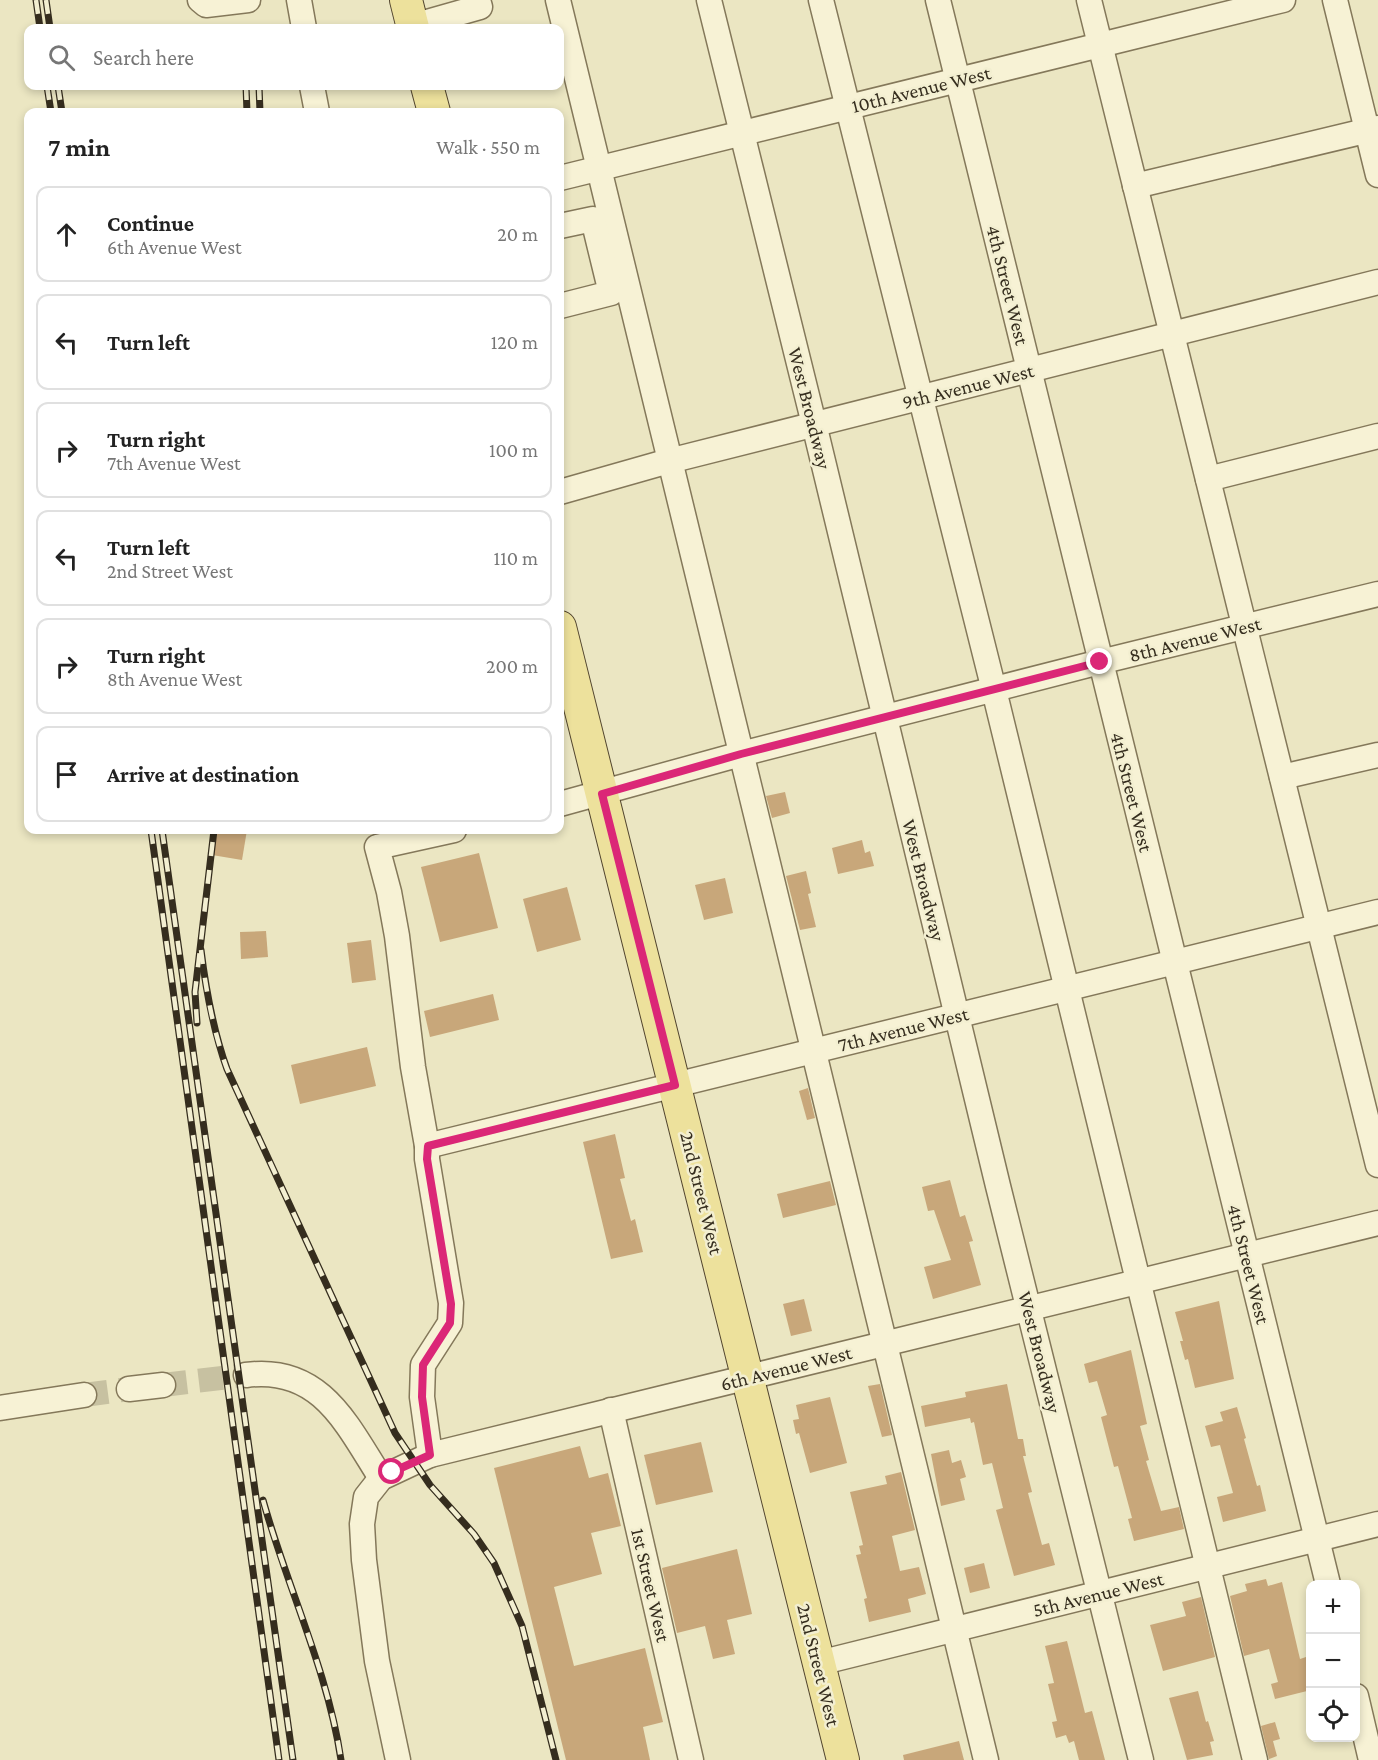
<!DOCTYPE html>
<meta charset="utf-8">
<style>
body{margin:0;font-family:"Crimson Pro",serif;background:#f2f2f2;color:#222}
.controls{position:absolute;right:18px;bottom:18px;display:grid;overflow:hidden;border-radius:12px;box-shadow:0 3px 9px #0003}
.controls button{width:54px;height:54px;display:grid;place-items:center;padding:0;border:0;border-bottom:2px solid #e0e0e0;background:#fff;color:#222;font:30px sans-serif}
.stop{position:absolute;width:18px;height:18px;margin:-14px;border:4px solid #db2777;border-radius:50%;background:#fff}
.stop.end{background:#db2777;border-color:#fff;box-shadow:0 2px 6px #0008}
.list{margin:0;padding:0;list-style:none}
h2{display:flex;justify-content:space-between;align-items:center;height:78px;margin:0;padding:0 24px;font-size:26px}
h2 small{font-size:20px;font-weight:400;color:#767676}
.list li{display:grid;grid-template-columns:39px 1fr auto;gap:18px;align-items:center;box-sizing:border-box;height:96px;margin:0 12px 12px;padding:0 12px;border:2px solid #e0e0e0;border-radius:12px}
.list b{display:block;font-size:22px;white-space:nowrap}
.list p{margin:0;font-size:20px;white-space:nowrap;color:#767676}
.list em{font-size:20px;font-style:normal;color:#767676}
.icon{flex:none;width:33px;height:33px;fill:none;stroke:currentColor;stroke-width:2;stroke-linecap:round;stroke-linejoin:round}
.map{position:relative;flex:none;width:1378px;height:1760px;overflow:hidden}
.search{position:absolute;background:#fff;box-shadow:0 3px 9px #0003;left:24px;top:24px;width:540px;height:66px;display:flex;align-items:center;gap:15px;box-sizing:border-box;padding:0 21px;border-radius:12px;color:#767676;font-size:22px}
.panel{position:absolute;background:#fff;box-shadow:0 3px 9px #0003;left:24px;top:108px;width:540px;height:726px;border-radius:12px}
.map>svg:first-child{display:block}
</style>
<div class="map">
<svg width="1378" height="1760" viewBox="0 0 1378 1760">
<rect width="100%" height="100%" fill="#ebe6c2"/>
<g fill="#c8a77a">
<polygon points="785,792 790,813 772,818 766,796"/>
<polygon points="216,830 247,830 242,860 212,855"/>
<polygon points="862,840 865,853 870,851 874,866 838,874 832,848"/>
<polygon points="479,853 498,928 440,942 421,867"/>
<polygon points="806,871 811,893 808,894 816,927 800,930 786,876"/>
<polygon points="725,878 733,913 704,920 695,885"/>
<polygon points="567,887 581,940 537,952 523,899"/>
<polygon points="266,931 268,957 241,959 240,932"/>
<polygon points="371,940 376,980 352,983 347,943"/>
<polygon points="493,994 499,1020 430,1037 424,1011"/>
<polygon points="367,1047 376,1086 300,1104 291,1065"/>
<polygon points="808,1088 815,1118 807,1120 799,1091"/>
<polygon points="615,1134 625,1178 620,1179 631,1221 635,1219 643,1252 611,1259 583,1142"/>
<polygon points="950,1180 960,1217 965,1215 973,1241 969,1242 981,1285 933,1299 924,1267 951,1260 934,1210 928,1211 922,1187"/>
<polygon points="830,1181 836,1205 783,1218 777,1194"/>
<polygon points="804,1299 812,1331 791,1336 783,1304"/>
<polygon points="1219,1301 1234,1379 1195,1388 1188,1359 1185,1360 1180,1341 1183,1341 1175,1312"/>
<polygon points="1131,1350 1147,1424 1140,1426 1149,1460 1146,1461 1161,1511 1179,1507 1184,1529 1134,1541 1128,1519 1132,1518 1118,1466 1114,1467 1101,1417 1107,1415 1097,1381 1089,1383 1084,1364"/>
<polygon points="880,1384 892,1435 882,1437 868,1386"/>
<polygon points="1007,1384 1018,1439 1023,1439 1026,1456 1023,1456 1032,1492 1028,1493 1042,1545 1049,1543 1055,1565 1014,1576 996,1510 1003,1508 992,1463 983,1465 974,1422 971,1423 970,1418 925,1427 921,1406 966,1397 965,1392"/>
<polygon points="830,1397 847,1463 810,1473 799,1433 796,1434 793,1420 799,1419 796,1405"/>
<polygon points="1237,1407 1246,1438 1244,1439 1257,1486 1260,1485 1266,1511 1223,1522 1217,1497 1233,1493 1220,1445 1211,1447 1205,1426 1223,1421 1220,1412"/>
<polygon points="701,1442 713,1492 656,1505 644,1455"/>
<polygon points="580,1446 589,1478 608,1473 621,1526 591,1533 602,1574 554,1587 574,1666 645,1648 663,1722 643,1727 650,1760 566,1760 494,1468"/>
<polygon points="949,1450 952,1463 961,1460 966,1477 960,1479 965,1500 941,1506 931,1454"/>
<polygon points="901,1472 915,1530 892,1536 900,1571 919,1567 926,1594 908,1599 911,1612 869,1622 864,1599 867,1598 856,1555 861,1554 859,1546 863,1545 850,1492 887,1484 885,1476"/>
<polygon points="737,1549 752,1614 727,1620 735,1654 713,1659 705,1626 677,1633 662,1568"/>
<polygon points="984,1563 990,1588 970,1593 964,1568"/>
<polygon points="1266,1579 1268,1586 1282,1582 1300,1659 1306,1657 1311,1673 1311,1690 1275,1699 1271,1684 1278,1682 1269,1649 1244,1656 1230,1596 1247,1591 1245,1584"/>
<polygon points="1201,1597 1215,1657 1163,1671 1150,1625 1186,1616 1182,1602"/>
<polygon points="1067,1641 1085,1713 1092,1711 1105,1760 1079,1760 1074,1741 1069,1743 1066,1735 1056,1738 1052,1722 1057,1721 1048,1684 1054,1683 1045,1646"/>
<polygon points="1198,1691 1206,1722 1208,1721 1214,1741 1210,1742 1213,1755 1187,1760 1169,1698"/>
<polygon points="1275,1722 1280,1739 1273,1741 1277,1756 1269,1759 1261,1726"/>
<polygon points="959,1741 964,1760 904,1760 903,1755"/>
</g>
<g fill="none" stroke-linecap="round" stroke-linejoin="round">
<g stroke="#c7c1a1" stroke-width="24" stroke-dasharray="24 12" stroke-linecap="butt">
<polyline points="163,1385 246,1375"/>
<polyline points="84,1395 129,1389"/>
</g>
<g stroke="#84785a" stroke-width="27">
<g id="minor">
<polyline points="200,0 206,5 248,0"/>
<polyline points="299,0 304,28"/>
<polyline points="558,0 986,1760"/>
<polyline points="709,0 814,424 998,1186 1141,1760"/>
<polyline points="821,0 994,690 1255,1760"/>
<polyline points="938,0 1328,1584"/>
<polyline points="1089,0 1378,1165"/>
<polyline points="1335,0 1378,175"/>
<polyline points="413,26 480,7 478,0"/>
<polyline points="312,86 317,112"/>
<polyline points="560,178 1283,0"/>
<polyline points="1135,186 1378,128"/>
<polyline points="560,226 593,219 611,293 560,306"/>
<polyline points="1208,479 1378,436"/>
<polyline points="560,492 669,461 1378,282"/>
<polyline points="1282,777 1378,755"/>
<polyline points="560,804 741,754 1100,662 1378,594"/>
<polyline points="427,1146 1378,912"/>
<path d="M246 1375C321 1365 347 1425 381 1478"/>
<polyline points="129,1389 163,1385"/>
<polyline points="0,1408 84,1395"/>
<polyline points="611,1410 691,1760"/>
<polyline points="430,1455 422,1397 423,1365 450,1323 451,1303 427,1159 427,1146 413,1067 397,936 389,892 377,847 454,830"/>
<polyline points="819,1663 1378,1524"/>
<polyline points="1356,1696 1371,1760"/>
<polyline points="398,1760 377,1661 364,1560 362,1524 366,1497 381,1478 430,1455 1378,1223"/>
</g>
</g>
<g stroke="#52452e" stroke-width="34">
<g id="major">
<polyline points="406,0 413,28"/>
<polyline points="427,86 434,112"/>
<polyline points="560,627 843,1760"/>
</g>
</g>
<use href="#minor" stroke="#f7f2d5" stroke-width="24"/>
<use href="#major" stroke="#ede19c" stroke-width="32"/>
<g stroke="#352d1e" stroke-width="7">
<g id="rail">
<polyline points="36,0 40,28"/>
<polyline points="46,0 50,28"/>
<polyline points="47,86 51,112"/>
<polyline points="58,86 62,112"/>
<polyline points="246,86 247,112"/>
<polyline points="259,86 260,112"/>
<polyline points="151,830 279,1760"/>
<polyline points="162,830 293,1760"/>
<path d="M201 950C206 991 213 1030 227 1069L395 1433 430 1485 474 1534 494 1563 522 1626 556 1760"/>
<polyline points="197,1023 195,992 214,830"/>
<path d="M263 1500C287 1587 328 1671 341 1760"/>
</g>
</g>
<use href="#rail" stroke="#f3efd1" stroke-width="4.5" stroke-dasharray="14" stroke-linecap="butt"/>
</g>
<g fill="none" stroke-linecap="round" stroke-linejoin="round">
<polyline stroke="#db2777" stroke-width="8" points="392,1472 430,1455 422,1397 423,1365 450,1323 451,1304 427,1159 428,1146 675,1085 602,794 741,754 1100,662"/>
</g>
<g text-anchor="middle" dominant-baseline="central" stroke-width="5" stroke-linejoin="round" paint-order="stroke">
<g font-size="20" fill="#352d1e" stroke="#f3efd1">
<text transform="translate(921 89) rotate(-14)">10th Avenue West</text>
<text transform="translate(1008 285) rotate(76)">4th Street West</text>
<text transform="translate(968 386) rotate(-14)">9th Avenue West</text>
<text transform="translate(810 408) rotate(76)">West Broadway</text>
<text transform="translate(1195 639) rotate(-14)">8th Avenue West</text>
<text transform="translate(1132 792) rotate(76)">4th Street West</text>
<text transform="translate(924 880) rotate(76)">West Broadway</text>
<text transform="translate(903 1029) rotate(-14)">7th Avenue West</text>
<text transform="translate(702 1193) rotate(76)">2nd Street West</text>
<text transform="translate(1249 1264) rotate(76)">4th Street West</text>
<text transform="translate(1040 1352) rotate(76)">West Broadway</text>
<text transform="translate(786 1368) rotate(-14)">6th Avenue West</text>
<text transform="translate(651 1585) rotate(77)">1st Street West</text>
<text transform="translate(1098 1594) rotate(-14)">5th Avenue West</text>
<text transform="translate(819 1665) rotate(76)">2nd Street West</text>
</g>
</g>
</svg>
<div class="controls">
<button>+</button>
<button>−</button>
<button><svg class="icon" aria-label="locate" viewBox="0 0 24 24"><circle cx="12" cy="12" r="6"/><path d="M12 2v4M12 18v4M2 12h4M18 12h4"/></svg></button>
</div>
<div class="stop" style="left:392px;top:1472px"></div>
<div class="stop end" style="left:1100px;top:662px"></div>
<div class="search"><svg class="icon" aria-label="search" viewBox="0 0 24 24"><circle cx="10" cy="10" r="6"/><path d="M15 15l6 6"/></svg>Search here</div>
<section class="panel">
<h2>7 min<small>Walk · 550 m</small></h2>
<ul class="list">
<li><svg class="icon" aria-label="ahead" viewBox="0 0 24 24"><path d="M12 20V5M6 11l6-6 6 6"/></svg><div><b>Continue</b><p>6th Avenue West</p></div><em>20 m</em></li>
<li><svg class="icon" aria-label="left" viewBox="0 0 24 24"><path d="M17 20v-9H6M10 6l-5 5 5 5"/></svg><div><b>Turn left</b></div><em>120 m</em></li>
<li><svg class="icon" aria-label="right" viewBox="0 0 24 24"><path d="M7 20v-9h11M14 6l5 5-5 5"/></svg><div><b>Turn right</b><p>7th Avenue West</p></div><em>100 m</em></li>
<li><svg class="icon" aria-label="left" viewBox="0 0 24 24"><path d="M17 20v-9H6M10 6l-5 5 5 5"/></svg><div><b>Turn left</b><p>2nd Street West</p></div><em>110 m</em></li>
<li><svg class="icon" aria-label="right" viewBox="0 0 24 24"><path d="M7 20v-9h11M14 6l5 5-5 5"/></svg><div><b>Turn right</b><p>8th Avenue West</p></div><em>200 m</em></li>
<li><svg class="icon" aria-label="arrive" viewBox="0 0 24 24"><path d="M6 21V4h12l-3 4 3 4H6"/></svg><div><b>Arrive at destination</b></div></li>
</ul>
</section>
</div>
